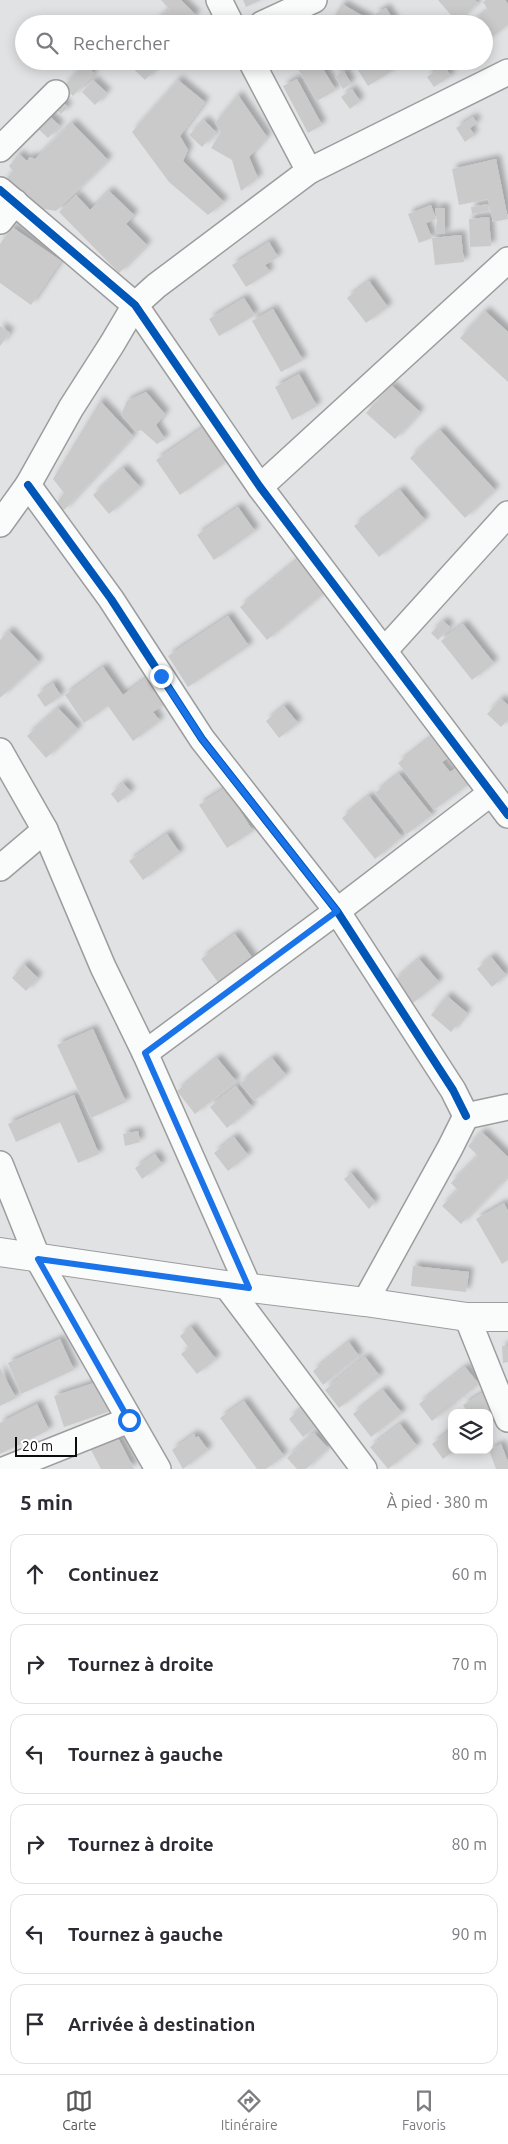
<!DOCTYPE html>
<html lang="fr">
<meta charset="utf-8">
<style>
body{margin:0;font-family:Ubuntu,sans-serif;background:#f7f7f7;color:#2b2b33}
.controls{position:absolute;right:15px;bottom:15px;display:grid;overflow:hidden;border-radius:10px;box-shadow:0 2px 12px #0003}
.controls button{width:45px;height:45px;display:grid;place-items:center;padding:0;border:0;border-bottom:1px solid #e1e1e2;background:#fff;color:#2b2b33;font:25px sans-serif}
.scale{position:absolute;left:15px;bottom:12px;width:62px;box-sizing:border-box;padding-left:5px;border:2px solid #0c0c0d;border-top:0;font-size:14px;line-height:18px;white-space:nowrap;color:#0c0c0d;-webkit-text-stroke:4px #fff;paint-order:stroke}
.stop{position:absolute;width:15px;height:15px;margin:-11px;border:4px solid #1a73e8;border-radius:50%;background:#fff}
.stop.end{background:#1a73e8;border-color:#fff;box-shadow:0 1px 5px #0008}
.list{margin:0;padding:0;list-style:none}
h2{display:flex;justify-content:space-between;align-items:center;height:65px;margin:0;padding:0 20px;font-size:21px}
h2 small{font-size:16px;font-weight:400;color:#7c7c81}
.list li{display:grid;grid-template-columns:32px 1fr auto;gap:15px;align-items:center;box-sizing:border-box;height:80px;margin:0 10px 10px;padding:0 10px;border:1px solid #e1e1e2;border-radius:15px}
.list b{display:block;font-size:19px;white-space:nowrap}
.list em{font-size:16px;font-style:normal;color:#7c7c81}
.icon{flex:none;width:28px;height:28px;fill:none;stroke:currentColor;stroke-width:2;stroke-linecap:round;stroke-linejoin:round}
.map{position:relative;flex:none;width:508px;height:1469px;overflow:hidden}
.search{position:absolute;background:#fff;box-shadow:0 2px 12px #0003;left:15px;right:15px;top:15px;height:55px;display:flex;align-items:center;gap:12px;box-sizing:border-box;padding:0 18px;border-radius:28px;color:#7c7c81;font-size:19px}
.sheet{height:605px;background:#fff}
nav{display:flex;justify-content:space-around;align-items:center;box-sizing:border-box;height:70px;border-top:1px solid #e1e1e2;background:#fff;font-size:14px;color:#7c7c81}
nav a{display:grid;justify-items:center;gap:2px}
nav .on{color:#575758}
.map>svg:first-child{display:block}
</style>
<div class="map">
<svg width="508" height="1469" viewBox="0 0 508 1469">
<defs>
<filter id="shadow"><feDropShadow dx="4.5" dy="-4.5" stdDeviation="2.5" flood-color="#0004"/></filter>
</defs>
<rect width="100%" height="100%" fill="#e1e2e4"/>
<g fill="#cbcacb" filter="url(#shadow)">
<polygon points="161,0 181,0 196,15 187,24 153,24 169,9"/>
<polygon points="243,0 261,0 246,7"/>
<polygon points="438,0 475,0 478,3 460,19 464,24 455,24 457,22"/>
<polygon points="486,0 505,0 508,4 508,25 485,42 484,24 471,24 488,10 483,2"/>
<polygon points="342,4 377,24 330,24"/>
<polygon points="386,8 396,24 381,24 375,14"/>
<polygon points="125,61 163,61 145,80"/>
<polygon points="310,61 318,61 336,90 317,101 298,69"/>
<polygon points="359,61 386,61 392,71 368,86 354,64"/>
<polygon points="85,64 94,73 73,96 63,87"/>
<polygon points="444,66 451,76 434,87 427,77"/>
<polygon points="344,71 351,84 343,89 335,77"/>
<polygon points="297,79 322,125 308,133 283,86"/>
<polygon points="93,80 107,93 95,105 82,92"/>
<polygon points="178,80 205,102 180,136 188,150 183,161 224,202 208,215 169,182 132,132"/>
<polygon points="352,89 360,101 350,109 341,97"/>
<polygon points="238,95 267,137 249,157 258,178 241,191 232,160 211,148 221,132 215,123"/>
<polygon points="57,97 68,107 61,114 50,104"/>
<polygon points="44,111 60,126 48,138 32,123"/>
<polygon points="473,117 477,123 470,128 474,135 465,142 456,128"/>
<polygon points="204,120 216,132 202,147 189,135"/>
<polygon points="72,123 108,160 56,211 45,209 36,213 3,183 13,171 9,166 19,154 27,161 30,157 35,159"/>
<polygon points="496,159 508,219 493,222 488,199 459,205 452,169"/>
<polygon points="109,191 134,215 126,224 147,245 119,273 59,212 76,195 90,210"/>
<polygon points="488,204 489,211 472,214 471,207"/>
<polygon points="431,205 436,219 426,223 432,238 419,243 408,214"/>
<polygon points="435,208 445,208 445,234 435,234 437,221"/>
<polygon points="489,217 491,246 470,247 469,219"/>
<polygon points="12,227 61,261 31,305 0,283 0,244"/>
<polygon points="461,235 464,262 435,265 432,238"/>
<polygon points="269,242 278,257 265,265 270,272 246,287 232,265"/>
<polygon points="369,281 388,307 366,323 347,298"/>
<polygon points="244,298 255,315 219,336 209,319"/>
<polygon points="273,309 303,360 281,372 252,321"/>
<polygon points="485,311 508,332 508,382 460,338"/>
<polygon points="0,326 10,333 0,346"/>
<polygon points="299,374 317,406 292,420 275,387"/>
<polygon points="391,385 420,412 395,439 366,413"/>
<polygon points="146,392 165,414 156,425 165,439 157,444 141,430 136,432 121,415 127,401"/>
<polygon points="100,401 133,436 64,510 55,505 64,493 53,479"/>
<polygon points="204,427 227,461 180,495 156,460"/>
<polygon points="440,430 495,490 465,518 410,458"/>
<polygon points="123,468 140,487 109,514 93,495"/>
<polygon points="400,490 425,520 379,557 354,526"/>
<polygon points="238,507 255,531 214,560 197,535"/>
<polygon points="302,556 329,589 267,640 240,607"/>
<polygon points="228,616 249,646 188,687 168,656"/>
<polygon points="443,621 450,627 438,640 431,633"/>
<polygon points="463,624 494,663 472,680 441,641"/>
<polygon points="9,631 39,662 0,698 0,640"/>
<polygon points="103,667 123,695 149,676 167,702 153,712 160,721 133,741 108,706 84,723 65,695"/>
<polygon points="53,683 61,696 45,707 37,695"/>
<polygon points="501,699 508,705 508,720 501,727 487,714"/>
<polygon points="284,706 298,723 279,738 266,721"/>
<polygon points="58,708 78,729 46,758 27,736"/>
<polygon points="438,732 454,754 442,762 450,772 462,764 474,780 434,810 398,763"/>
<polygon points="399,774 432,815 407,834 375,793"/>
<polygon points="123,783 131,792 118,803 111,794"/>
<polygon points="225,788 253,831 227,848 199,805"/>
<polygon points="369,796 402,837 375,859 342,818"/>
<polygon points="167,834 180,853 143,880 129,861"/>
<polygon points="235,934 254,960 220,985 201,959"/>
<polygon points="491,957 506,975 492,987 477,969"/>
<polygon points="419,959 439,982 413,1003 394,981"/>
<polygon points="24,964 38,978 26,991 12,978"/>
<polygon points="447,996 467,1013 451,1032 431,1015"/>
<polygon points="93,1029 126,1102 91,1118 57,1045"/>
<polygon points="217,1058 236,1081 195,1114 177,1091"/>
<polygon points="272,1058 286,1075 254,1101 240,1084"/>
<polygon points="236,1086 252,1107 227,1128 210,1107"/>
<polygon points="74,1095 99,1154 78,1163 60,1122 16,1142 8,1124"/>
<polygon points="138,1131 140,1142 125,1146 123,1134"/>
<polygon points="482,1132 508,1157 508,1176 461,1224 442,1206 458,1190 451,1183 478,1156 468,1146"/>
<polygon points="234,1137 248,1155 228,1171 214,1153"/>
<polygon points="155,1154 162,1164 142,1179 135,1168"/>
<polygon points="351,1173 375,1202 369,1209 344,1179"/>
<polygon points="504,1203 508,1211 508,1260 502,1264 476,1219"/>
<polygon points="413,1266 469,1272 466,1292 411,1286"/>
<polygon points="191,1327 216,1359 197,1374 181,1354 189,1348 180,1336"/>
<polygon points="60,1339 74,1370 21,1394 8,1363"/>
<polygon points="349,1342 359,1356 323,1385 313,1371"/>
<polygon points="502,1346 508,1346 508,1362 503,1363"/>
<polygon points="365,1357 380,1376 339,1408 325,1390"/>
<polygon points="465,1367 479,1384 432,1421 419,1404"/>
<polygon points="0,1368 16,1398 0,1406"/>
<polygon points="103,1380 113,1410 64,1427 54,1396"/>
<polygon points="383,1390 402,1413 371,1437 353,1414"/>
<polygon points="482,1393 499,1418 489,1425 489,1413 468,1413 463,1405"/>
<polygon points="244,1401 284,1456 266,1469 257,1469 220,1418"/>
<polygon points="37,1404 49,1430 0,1454 0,1423"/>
<polygon points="303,1407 318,1426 303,1437 289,1419"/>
<polygon points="400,1424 417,1446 388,1469 370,1447"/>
<polygon points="452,1429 452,1450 455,1450 443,1459 432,1444"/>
<polygon points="314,1433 328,1448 306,1469 297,1469 287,1458"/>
<polygon points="194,1434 196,1438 198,1436 208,1450 183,1469 172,1450"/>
<polygon points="117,1436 134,1469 101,1469 91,1450"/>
<polygon points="501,1444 508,1462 508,1469 496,1469 489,1450"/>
</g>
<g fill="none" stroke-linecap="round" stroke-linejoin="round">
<g stroke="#9d9d9f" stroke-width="28">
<g id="minor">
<polyline points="219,0 231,24"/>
<polyline points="262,24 314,0"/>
<polyline points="251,61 309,171"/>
<polyline points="0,149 56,93"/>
<polyline points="0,190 135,305 260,487 508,815"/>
<polyline points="0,221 15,202"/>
<polyline points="28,485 111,599 202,739 337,911 453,1090 466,1116"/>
<polyline points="260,487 508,260"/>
<polyline points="0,524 28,485 71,408 112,344 135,305 156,286 309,171 508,72"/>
<polyline points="384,651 508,514"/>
<polyline points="0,751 45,830 103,967 145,1053 249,1288"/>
<polyline points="0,868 45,830"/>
<polyline points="145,1053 337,911 491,793"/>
<polyline points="466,1116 508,1107"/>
<polyline points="0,1164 38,1259 158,1469"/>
<polyline points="226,1285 364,1469"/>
<polyline points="365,1302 450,1148 466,1116"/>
<polyline points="467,1317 508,1419"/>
<polyline points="6,1469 129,1420"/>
</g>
</g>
<g stroke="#9d9d9f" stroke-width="30">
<polyline id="tertiary" points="0,1252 226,1285 365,1302 467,1317 508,1317"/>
</g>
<use href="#minor" stroke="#fafbfb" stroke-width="25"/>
<use href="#tertiary" stroke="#fafbfb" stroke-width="28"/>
<g stroke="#fff" stroke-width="11">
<g id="cycleway">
<polyline points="0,190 135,305 260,487 508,815"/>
<polyline points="28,485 111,599 202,739 337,911 453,1090 466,1116"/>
</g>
</g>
<use href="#cycleway" stroke="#0057b8" stroke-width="8"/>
</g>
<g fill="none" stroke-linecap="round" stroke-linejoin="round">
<polyline stroke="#1a73e8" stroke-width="6" points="129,1420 38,1259 249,1288 145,1053 337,911 202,739 161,676"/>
</g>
</svg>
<div class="controls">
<button><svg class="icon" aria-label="layers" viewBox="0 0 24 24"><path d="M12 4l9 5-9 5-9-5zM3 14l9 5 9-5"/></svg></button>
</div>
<div class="scale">20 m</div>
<div class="stop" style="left:129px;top:1420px"></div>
<div class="stop end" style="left:161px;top:676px"></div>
<div class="search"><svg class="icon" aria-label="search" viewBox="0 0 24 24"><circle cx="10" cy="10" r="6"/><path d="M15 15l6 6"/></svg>Rechercher</div>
</div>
<section class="sheet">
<h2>5 min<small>À pied · 380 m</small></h2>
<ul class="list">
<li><svg class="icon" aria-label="ahead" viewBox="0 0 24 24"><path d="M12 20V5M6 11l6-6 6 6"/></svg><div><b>Continuez</b></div><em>60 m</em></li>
<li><svg class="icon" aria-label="right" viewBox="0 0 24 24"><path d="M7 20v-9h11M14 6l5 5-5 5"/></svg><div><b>Tournez à droite</b></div><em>70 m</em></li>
<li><svg class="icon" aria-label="left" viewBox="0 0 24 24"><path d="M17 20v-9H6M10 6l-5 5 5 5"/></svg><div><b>Tournez à gauche</b></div><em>80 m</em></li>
<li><svg class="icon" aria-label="right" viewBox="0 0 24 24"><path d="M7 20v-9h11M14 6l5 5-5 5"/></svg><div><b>Tournez à droite</b></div><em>80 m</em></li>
<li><svg class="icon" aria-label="left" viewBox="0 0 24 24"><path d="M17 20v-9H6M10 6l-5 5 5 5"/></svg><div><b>Tournez à gauche</b></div><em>90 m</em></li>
<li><svg class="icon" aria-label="arrive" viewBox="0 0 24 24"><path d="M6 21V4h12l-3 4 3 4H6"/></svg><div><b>Arrivée à destination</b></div></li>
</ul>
</section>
<nav>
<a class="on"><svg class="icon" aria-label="map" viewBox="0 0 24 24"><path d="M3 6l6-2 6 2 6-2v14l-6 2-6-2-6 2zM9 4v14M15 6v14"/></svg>Carte</a>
<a><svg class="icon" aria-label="directions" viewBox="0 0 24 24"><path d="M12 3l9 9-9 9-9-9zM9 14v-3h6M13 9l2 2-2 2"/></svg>Itinéraire</a>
<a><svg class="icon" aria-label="saved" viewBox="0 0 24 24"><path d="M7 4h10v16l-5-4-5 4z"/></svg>Favoris</a>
</nav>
